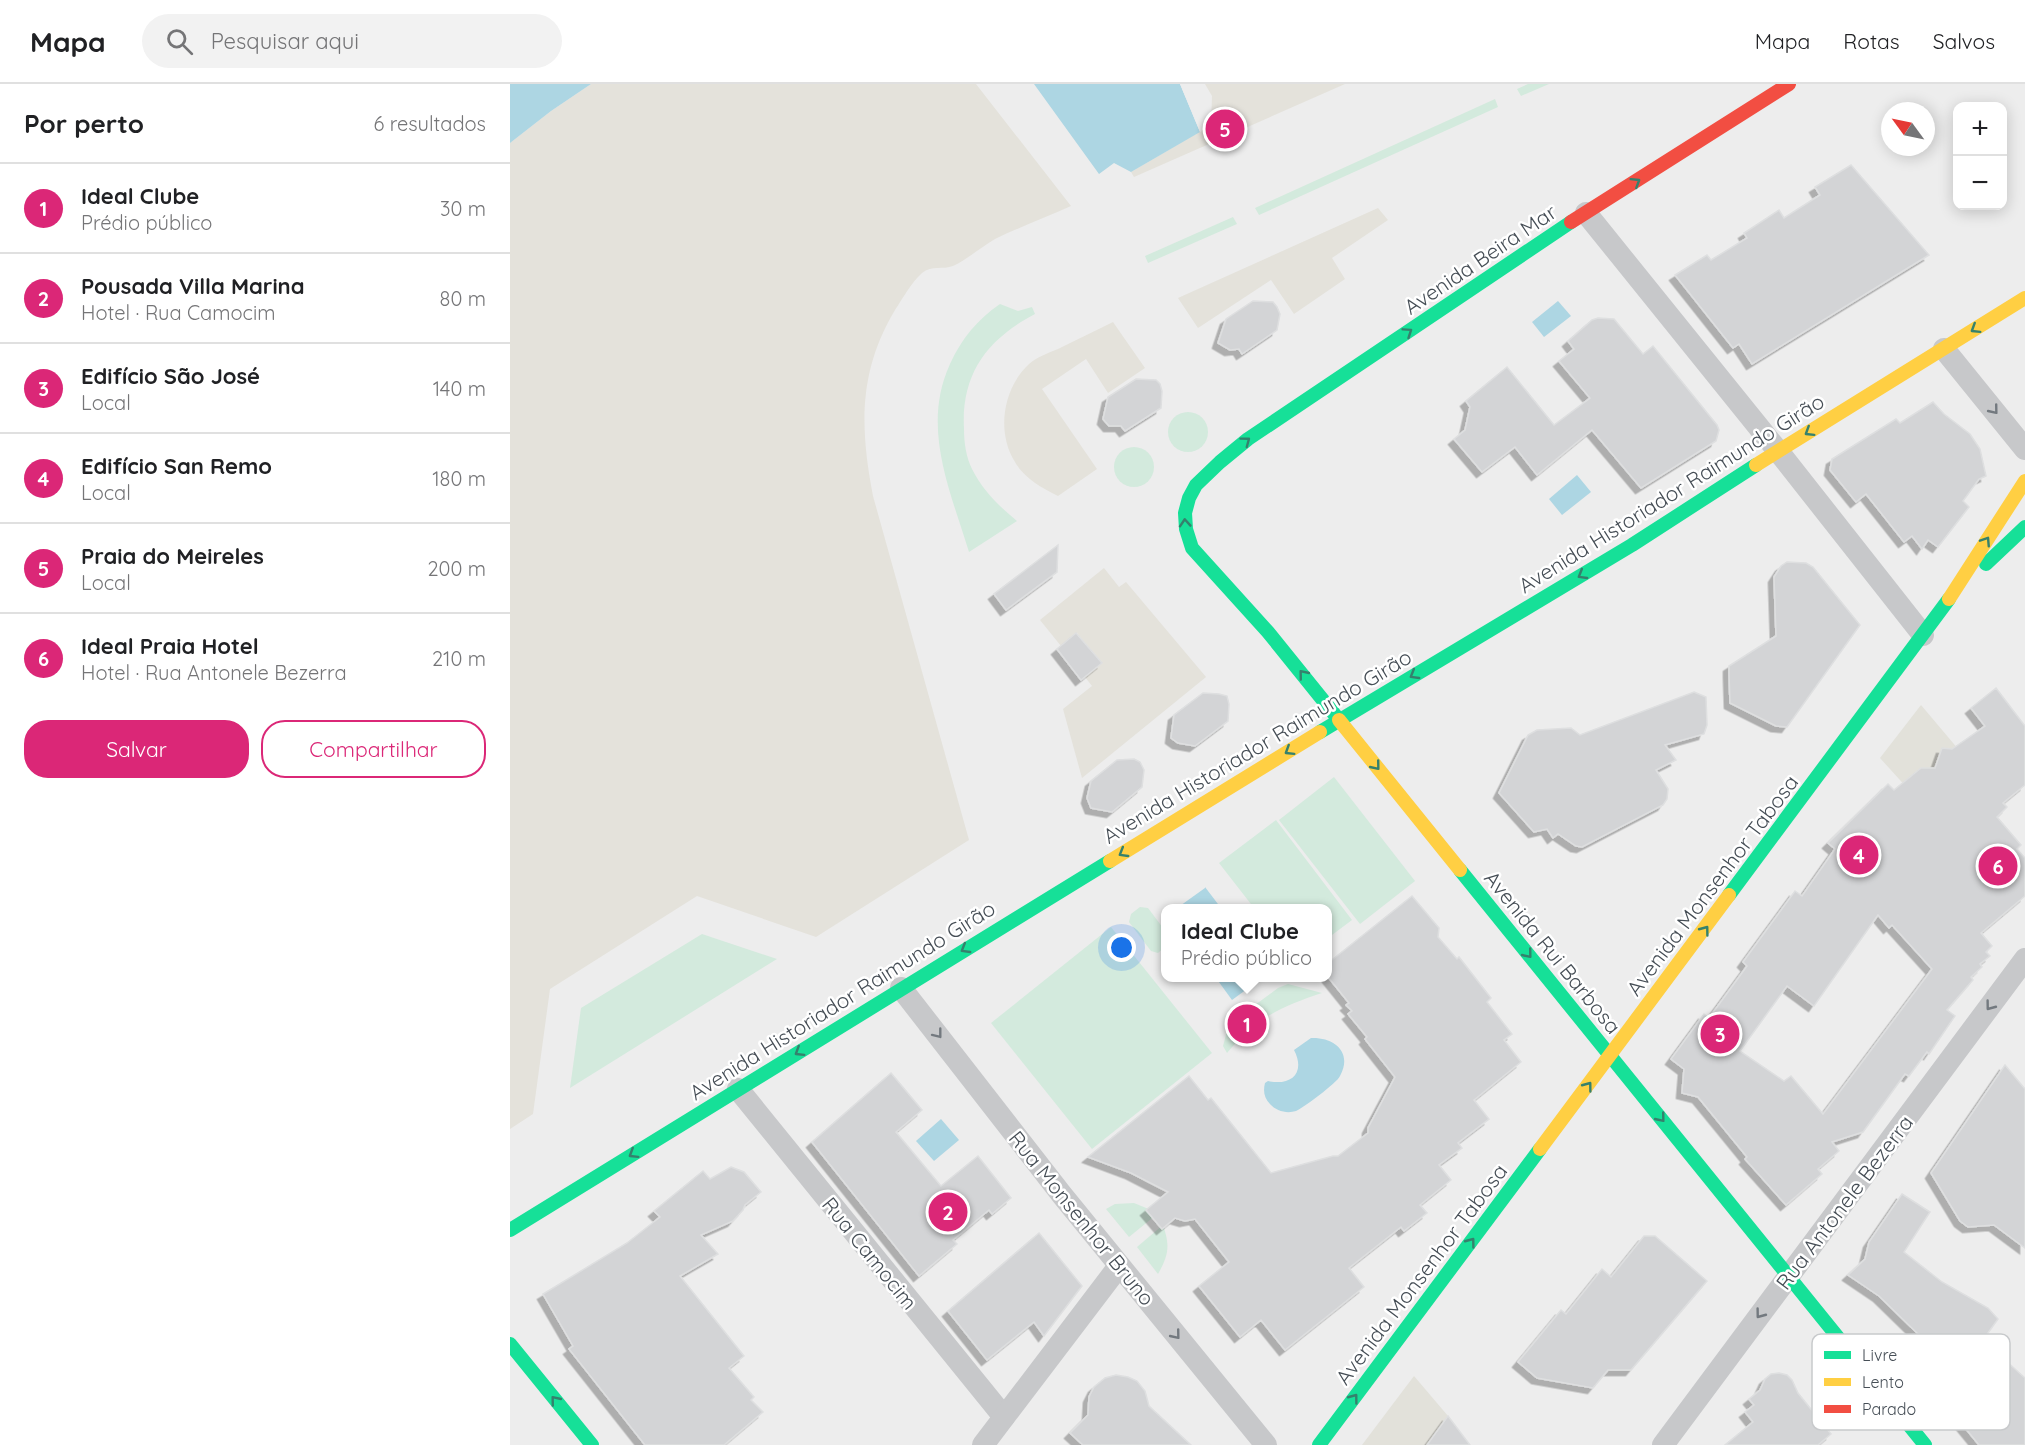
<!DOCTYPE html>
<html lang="pt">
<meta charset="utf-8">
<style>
body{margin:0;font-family:Quicksand,sans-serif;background:#f2f2f2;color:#202124}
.controls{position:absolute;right:18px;top:18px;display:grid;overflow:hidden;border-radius:12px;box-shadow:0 3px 15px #0003}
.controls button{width:54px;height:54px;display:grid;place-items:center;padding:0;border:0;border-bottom:2px solid #e0e0e0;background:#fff;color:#202124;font:30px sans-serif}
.compass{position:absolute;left:1371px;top:18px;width:54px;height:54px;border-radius:50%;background:#fff;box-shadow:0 3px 15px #0003;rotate:303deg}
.you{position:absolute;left:612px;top:864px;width:21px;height:21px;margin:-15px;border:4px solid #fff;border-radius:50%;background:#1a73e8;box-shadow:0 0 0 9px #1a73e833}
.badge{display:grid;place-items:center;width:39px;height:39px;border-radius:50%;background:#db2777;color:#fff;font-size:20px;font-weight:700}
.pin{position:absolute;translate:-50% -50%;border:3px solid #fff;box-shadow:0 2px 6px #0006}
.popup{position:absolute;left:651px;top:820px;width:171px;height:78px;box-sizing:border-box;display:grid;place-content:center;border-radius:12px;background:#fff;filter:drop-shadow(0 2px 4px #0005);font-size:20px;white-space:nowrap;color:#757577}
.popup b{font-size:22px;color:#202124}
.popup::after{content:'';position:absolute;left:50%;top:100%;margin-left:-12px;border:12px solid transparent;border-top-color:#fff}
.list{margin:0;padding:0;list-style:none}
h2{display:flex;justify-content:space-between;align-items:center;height:78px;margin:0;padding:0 24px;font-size:26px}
h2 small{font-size:20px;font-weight:400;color:#757577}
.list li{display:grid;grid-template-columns:39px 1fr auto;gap:18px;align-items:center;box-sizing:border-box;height:90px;padding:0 24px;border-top:2px solid #e0e0e0}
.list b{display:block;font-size:22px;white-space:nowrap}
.list p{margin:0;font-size:20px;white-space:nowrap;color:#757577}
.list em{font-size:20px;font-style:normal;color:#757577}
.actions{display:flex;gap:12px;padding:18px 24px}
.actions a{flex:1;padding:14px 0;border:2px solid #db2777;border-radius:24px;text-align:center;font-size:21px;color:#db2777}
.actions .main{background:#db2777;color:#fff}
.icon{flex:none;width:33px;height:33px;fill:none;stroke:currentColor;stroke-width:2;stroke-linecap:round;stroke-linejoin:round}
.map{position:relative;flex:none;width:1515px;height:1361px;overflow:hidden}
header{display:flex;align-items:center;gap:36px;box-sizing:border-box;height:84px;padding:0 30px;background:#fff;border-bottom:2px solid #e0e0e0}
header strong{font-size:28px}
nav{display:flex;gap:33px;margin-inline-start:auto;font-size:21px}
.search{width:420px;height:54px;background:#f2f2f2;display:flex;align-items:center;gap:15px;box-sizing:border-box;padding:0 21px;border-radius:33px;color:#757577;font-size:22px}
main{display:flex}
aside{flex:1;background:#fff}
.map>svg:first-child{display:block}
</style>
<header>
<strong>Mapa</strong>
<div class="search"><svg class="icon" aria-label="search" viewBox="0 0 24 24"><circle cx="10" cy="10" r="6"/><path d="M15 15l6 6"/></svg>Pesquisar aqui</div>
<nav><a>Mapa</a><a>Rotas</a><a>Salvos</a></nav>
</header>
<main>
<aside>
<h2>Por perto<small>6 resultados</small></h2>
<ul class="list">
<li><span class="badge">1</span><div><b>Ideal Clube</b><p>Prédio público</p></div><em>30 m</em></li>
<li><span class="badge">2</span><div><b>Pousada Villa Marina</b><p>Hotel · Rua Camocim</p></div><em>80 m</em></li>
<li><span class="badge">3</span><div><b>Edifício São José</b><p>Local</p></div><em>140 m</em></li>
<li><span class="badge">4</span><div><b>Edifício San Remo</b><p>Local</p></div><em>180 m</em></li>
<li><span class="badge">5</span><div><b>Praia do Meireles</b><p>Local</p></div><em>200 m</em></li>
<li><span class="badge">6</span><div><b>Ideal Praia Hotel</b><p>Hotel · Rua Antonele Bezerra</p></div><em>210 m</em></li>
</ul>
<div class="actions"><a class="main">Salvar</a><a>Compartilhar</a></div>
</aside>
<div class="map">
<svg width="1515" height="1361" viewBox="0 0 1515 1361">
<defs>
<filter id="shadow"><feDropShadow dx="-5.5" dy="5.5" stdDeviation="0" flood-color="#0004"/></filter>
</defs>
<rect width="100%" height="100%" fill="#ededed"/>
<g fill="#e2e1da">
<polygon points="1411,621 1497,723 1448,760 1370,674"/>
<polygon points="904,1292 938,1332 960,1361 852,1361"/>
</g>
<g fill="#d3eadd">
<polygon points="1018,0 1039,0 1011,12 1007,5"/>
<polygon points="985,15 988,23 749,131 745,124"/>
<polygon points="723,133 727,140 638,179 635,172"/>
<path d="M490 220 508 227 522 223 525 230C477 255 451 290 454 345 454 358 456 373 462 385 473 407 489 422 507 437L459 468C440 406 411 343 440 280 452 254 467 236 490 220Z"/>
<circle cx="678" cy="348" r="20"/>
<circle cx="624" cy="383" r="20"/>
<polygon points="824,693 905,797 850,840 769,736"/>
<polygon points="766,736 842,836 818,854 818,824 744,824 709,779"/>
<polygon points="630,823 638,824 656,848 656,862 648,869 641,867 619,838 621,830"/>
<polygon points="601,843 702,969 582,1065 481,939"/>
<polygon points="192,850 267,875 60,1004 71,924"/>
<path d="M778 900 812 909C770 923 746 934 717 969L713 962 719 940 768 904Z"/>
<polygon points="624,1119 641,1126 646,1131 619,1153 596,1125 605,1120"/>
<path d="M653 1141C660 1162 659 1170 648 1190L627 1163Z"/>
</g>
<g fill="#e4e2db">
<path d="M81 0H466L561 122C536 133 510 143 485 155 471 163 458 175 443 182 433 186 422 181 412 189 401 199 393 214 385 226 348 288 350 344 363 412L459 756 306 853 187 812 40 905 23 1030 0 1045V59L41 27Z"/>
<polygon points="695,0 835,0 624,93 621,88 701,41 702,12"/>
<polygon points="868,124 878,136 822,174 835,195 784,230 761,196 688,244 668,214"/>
<path d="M603 238 635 284 598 309 576 275 532 305 587 385 548 412C532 404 514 394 505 378 486 348 493 304 519 280 527 273 538 269 548 265 566 256 585 247 603 238Z"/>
<polygon points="594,484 609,503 616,498 696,593 572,694 553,625 582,602 575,593 591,579 567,549 551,562 530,536"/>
</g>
<g fill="#add6e3">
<polygon points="0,0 81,0 41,27 0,59"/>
<polygon points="524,0 670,0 690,48 621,88 604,79 589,90"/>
<polygon points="1048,217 1061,232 1034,253 1022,238"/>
<polygon points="1067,391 1081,408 1052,431 1039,415"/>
<polygon points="695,803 711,824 667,824 695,804"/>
<polygon points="706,894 752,894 722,916"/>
<path d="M801 954C824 953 843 968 830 992 827 999 793 1024 786 1027 777 1030 766 1027 760 1020 754 1014 753 1007 755 999L758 997C781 1002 796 989 784 966Z"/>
<polygon points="431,1035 449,1056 424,1077 406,1057"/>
</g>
<polygon fill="#ededed" points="670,0 673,0 692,47 690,48"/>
<g fill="#d3d4d6" stroke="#dedfe0" stroke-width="1.5" fill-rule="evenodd" filter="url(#shadow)">
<polygon points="1341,81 1419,171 1242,280 1229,260 1223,264 1165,191 1197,171 1201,176 1237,154 1234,149 1269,126 1274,134 1310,111 1305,103"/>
<polygon points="743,217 763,218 767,223 770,230 767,246 732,270 729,265 720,266 708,259 716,235"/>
<polygon points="1088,234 1104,235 1133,270 1143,262 1207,341 1209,346 1206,357 1131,404 1082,346 1027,391 1005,363 972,388 944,355 955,346 960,323 956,317 997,283 1044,341 1080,314 1049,277 1064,265 1058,257 1082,236"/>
<polygon points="626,295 646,296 650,300 652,307 651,324 615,347 611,342 599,342 593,335 598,313"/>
<polygon points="1423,318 1434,330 1460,350 1470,365 1476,392 1469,395 1453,417 1459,423 1428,463 1418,456 1412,465 1402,452 1394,458 1356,410 1346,418 1320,386 1322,375 1386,335 1390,339"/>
<polygon points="548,461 547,488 496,526 484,510"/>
<polygon points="1277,478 1296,479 1303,483 1350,541 1277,643 1266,642 1220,619 1219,589 1219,582 1266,552 1264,493 1271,482"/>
<polygon points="566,549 592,579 571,596 547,565"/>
<path d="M1486 604 1515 642V701L1493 719 1497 723 1487 733 1511 761 1507 765 1515 774V812L1471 849 1482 862 1476 868 1480 872 1470 880 1472 883 1461 893 1463 896 1437 926 1445 932 1419 970 1417 968 1399 992 1395 990 1353 1048 1322 1058 1329 1067 1308 1085 1312 1090 1276 1121 1235 1075 1237 1073 1188 1013 1172 1009 1174 985 1161 975 1194 930 1199 934 1237 882 1233 878 1285 807 1292 812 1325 765 1318 759 1378 700 1384 706 1411 684H1425L1432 664 1442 665 1475 642 1461 624ZM1368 831 1379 844 1382 841 1422 885 1313 1030 1281 992 1274 997 1230 967 1277 902 1304 922Z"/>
<polygon points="1184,608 1196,613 1197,641 1194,650 1155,661 1166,676 1146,686 1158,705 1157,715 1153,721 1072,763 1066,762 1048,750 1043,754 1037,745 1024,748 989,709 1018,651 1027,646 1061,644 1070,651"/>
<polygon points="693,609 709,610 717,612 719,620 718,637 685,662 668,659 661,654 664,631"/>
<polygon points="624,675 630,678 634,686 632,703 602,728 581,724 577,714 581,697 607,676"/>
<polygon points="902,812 929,844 928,853 947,875 949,873 981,914 977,918 1002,950 994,956 1011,978 964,1016 979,1035 948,1059 952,1064 929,1081 941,1096 910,1121 917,1129 894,1147 891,1143 839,1184 854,1203 775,1266 751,1236 730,1253 689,1202 719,1178 685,1135 675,1137 665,1134 652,1145 636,1126 658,1108 621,1089 578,1073 679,992 698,1016 701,1014 761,1089 823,1072 828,1072 858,1049 858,1044 885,993 855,955 857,953 838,930 842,927 836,921 839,919 818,893 818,879"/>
<polygon points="1495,981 1515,1005 1515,1164 1484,1141 1458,1143 1450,1137 1421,1089"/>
<polygon points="381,989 412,1026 386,1048 431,1102 468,1072 501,1114 482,1130 479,1126 443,1156 447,1160 409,1192 302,1058"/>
<polygon points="221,1083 234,1088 251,1108 235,1121 233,1126 223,1137 191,1151 208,1170 170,1192 234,1272 219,1284 244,1313 241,1316 253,1328 214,1361 135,1361 59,1265 63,1262 33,1210 117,1159 150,1133 144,1127 193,1087 200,1095"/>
<polygon points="1392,1110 1420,1128 1394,1168 1432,1198 1478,1224 1488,1235 1473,1256 1515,1294 1515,1361 1469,1361 1447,1334 1485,1303 1407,1249 1369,1212 1338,1191 1355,1175 1359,1158"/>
<polygon points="529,1149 572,1202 534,1252 524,1238 477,1276 438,1227"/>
<polygon points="1134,1152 1145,1152 1197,1197 1121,1286 1098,1286 1083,1304 1027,1294 1008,1278 1051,1226 1056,1230 1092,1185 1101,1193"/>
<polygon points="1269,1289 1277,1291 1282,1296 1288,1309 1321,1350 1308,1361 1215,1361 1243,1338 1235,1328 1244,1321 1239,1315 1250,1306 1255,1295 1261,1290"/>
<polygon points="606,1291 618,1293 627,1297 635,1307 639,1322 681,1361 573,1361 560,1349 578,1331 579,1313 584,1303 595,1294"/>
<polygon points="938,1332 960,1361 917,1361"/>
</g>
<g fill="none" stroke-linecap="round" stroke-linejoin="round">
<g stroke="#c7c8ca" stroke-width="22">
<polyline points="1076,129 1268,367 1413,551"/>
<polyline points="1434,265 1515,365"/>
<polyline points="391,904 552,1111 756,1361"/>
<polyline points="228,1005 494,1333"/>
<polyline points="473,1361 609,1182"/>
<polyline points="1153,1361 1515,875"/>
</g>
<g stroke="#16e098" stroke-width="14">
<polyline points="1476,480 1515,443"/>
<polyline points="829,636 758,548 682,464 676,445 675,429 679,414 686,401 710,378 738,355 1061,138"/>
<polyline points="810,648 1122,461 1246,381"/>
<polyline points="950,786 1415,1361"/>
<polyline points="1219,811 1439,515"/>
<polyline points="0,1146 600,777"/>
<polyline points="0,1260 82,1361"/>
<polyline points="809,1361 1030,1065"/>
</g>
<g stroke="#ffcf43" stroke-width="14">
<polyline points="1246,381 1515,214"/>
<polyline points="1439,515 1515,397"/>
<polyline points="829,636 950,786"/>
<polyline points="600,777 810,648"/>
<polyline points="1030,1065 1219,811"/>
</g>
<polyline stroke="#f24e42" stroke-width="14" points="1061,138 1279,0"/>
</g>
<defs><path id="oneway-chevron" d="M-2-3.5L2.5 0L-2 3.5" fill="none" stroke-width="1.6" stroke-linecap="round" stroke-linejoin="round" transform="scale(1.5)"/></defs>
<g stroke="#35816d">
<use href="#oneway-chevron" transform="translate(1126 98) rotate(-32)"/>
<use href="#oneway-chevron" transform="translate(1465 245) rotate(148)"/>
<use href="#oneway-chevron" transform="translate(898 248) rotate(-34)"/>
<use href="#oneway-chevron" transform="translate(1299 348) rotate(148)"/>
<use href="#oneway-chevron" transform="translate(736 357) rotate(-37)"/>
<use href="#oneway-chevron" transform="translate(675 439) rotate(-94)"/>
<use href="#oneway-chevron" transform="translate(1476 457) rotate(-57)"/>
<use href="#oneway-chevron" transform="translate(1072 491) rotate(149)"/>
<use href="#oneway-chevron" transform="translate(793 590) rotate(-129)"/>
<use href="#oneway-chevron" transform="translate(904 591) rotate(149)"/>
<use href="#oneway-chevron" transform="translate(779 667) rotate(148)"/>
<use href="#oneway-chevron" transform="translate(866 682) rotate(51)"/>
<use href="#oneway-chevron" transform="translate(613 769) rotate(149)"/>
<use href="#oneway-chevron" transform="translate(1195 846) rotate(-53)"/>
<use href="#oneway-chevron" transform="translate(455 865) rotate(149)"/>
<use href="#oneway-chevron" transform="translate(1018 870) rotate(51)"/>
<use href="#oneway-chevron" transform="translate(289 968) rotate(148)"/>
<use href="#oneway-chevron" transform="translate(1078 1002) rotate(-53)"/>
<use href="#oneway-chevron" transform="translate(1151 1034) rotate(51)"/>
<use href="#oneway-chevron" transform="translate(123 1070) rotate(148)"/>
<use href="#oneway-chevron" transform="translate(961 1158) rotate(-53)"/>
<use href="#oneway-chevron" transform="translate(844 1314) rotate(-53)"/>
<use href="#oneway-chevron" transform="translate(45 1316) rotate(-129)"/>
</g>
<g stroke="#73797f">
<use href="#oneway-chevron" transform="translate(1484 326) rotate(51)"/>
<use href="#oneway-chevron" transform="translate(1480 922) rotate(127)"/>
<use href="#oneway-chevron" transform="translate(428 950) rotate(52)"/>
<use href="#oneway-chevron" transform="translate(1250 1230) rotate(127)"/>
<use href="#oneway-chevron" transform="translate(666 1251) rotate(51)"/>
</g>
<g text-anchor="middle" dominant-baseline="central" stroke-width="5" stroke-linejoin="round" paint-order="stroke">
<g font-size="21" fill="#464e56" stroke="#fff">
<text transform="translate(970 175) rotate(-34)">Avenida Beira Mar</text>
<text transform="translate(1161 409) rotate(-32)">Avenida Historiador Raimundo Girão</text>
<text transform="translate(747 662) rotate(-31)">Avenida Historiador Raimundo Girão</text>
<text transform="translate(1202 801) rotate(-53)">Avenida Monsenhor Tabosa</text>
<text transform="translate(1043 868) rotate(51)">Avenida Rui Barbosa</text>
<text transform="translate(332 916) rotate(-32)">Avenida Historiador Raimundo Girão</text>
<text transform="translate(1334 1118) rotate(-53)">Rua Antonele Bezerra</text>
<text transform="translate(572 1134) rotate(51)">Rua Monsenhor Bruno</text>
<text transform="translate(360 1169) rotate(51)">Rua Camocim</text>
<text transform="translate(911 1190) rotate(-53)">Avenida Monsenhor Tabosa</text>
</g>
</g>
<rect x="1302" y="1250" width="198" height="96" rx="9" fill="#fff" stroke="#c8cacc" stroke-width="1.5"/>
<rect x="1314" y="1267" width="27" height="8" fill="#16e098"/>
<rect x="1314" y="1294" width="27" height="8" fill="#ffcf43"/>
<rect x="1314" y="1321" width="27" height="8" fill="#f24e42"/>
<g font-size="16" fill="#464e56">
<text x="1352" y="1277">Livre</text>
<text x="1352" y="1304">Lento</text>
<text x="1352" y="1331">Parado</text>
</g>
</svg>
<div class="controls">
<button>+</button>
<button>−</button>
</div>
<svg class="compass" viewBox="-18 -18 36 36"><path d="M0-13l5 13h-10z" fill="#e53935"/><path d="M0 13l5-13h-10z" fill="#757577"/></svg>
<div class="you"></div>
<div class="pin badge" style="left:737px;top:940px">1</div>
<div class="popup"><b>Ideal Clube</b>Prédio público</div>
<div class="pin badge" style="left:438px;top:1128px">2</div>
<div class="pin badge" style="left:1210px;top:950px">3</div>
<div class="pin badge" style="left:1349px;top:771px">4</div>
<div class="pin badge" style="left:715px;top:45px">5</div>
<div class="pin badge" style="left:1488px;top:782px">6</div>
</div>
</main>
